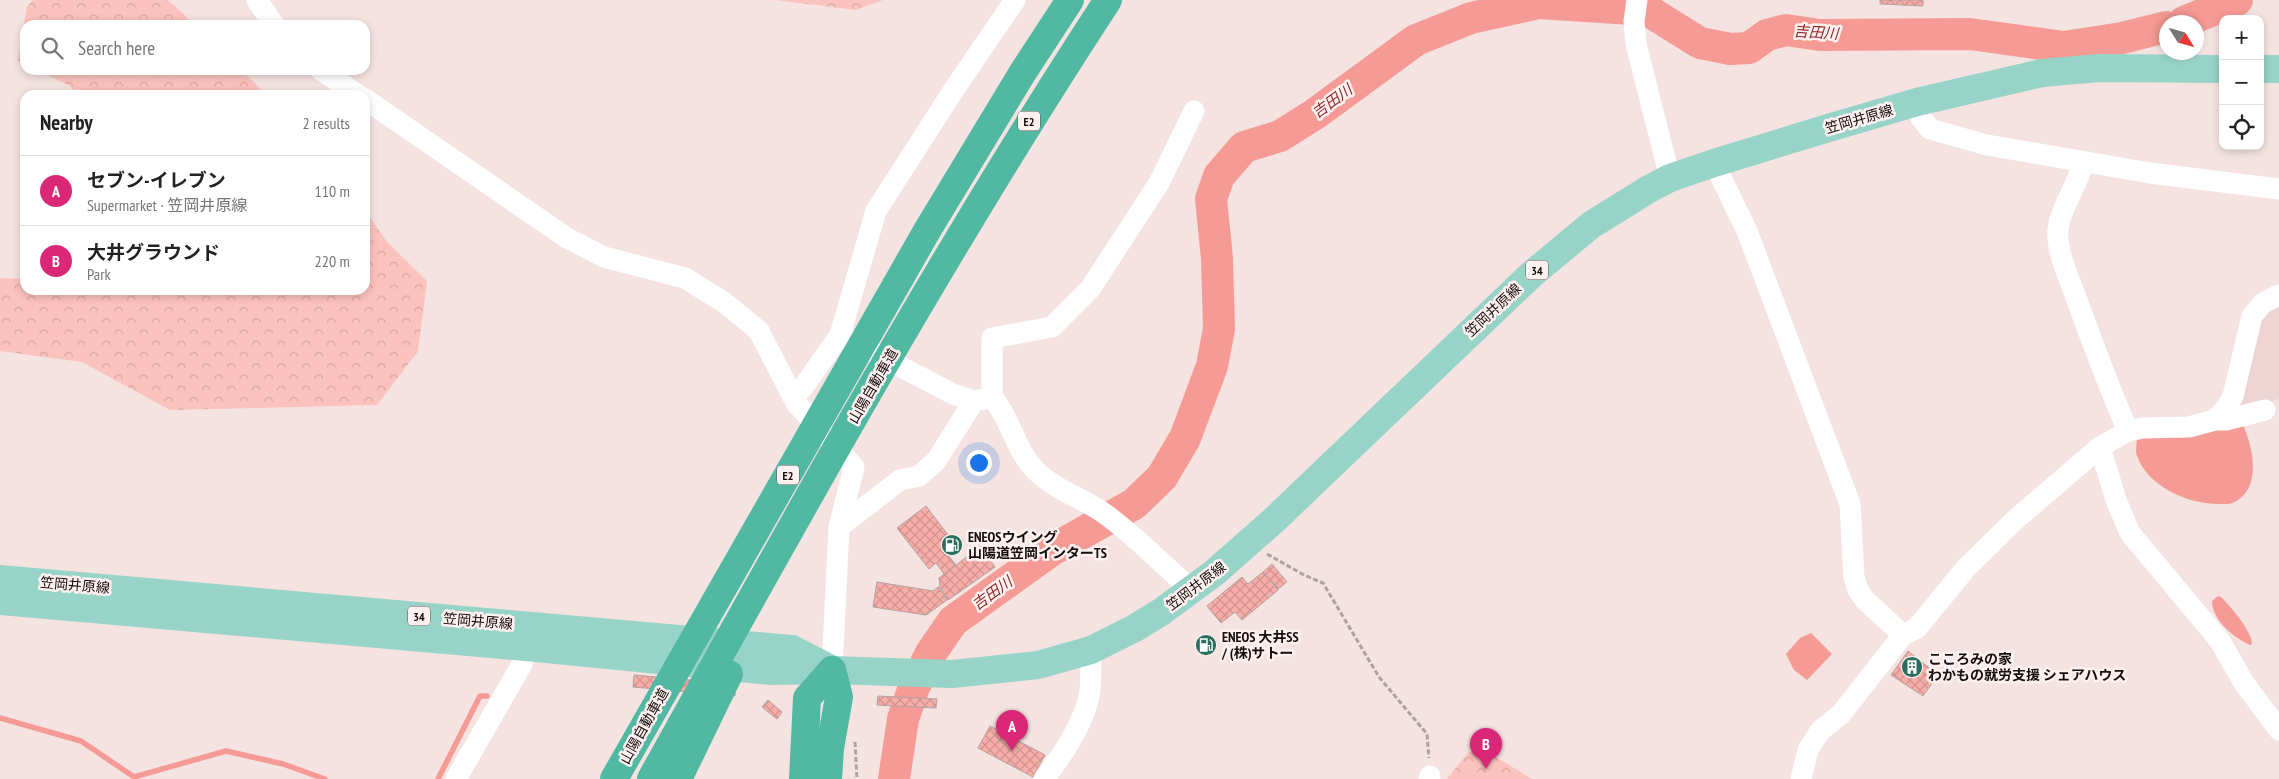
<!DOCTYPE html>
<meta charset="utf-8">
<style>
body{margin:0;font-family:"PT Sans Narrow","Noto Sans JP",sans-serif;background:#f6f6f6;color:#222}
.controls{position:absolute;right:15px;top:15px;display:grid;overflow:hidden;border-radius:10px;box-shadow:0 2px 8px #0003}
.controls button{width:45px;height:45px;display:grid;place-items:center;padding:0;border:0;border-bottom:1px solid #e0e0e0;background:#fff;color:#222;font:25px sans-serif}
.compass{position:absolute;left:2159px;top:15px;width:45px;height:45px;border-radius:50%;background:#fff;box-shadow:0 2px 8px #0003;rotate:127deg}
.you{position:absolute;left:978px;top:462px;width:18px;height:18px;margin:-12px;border:4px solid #fff;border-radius:50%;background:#1a73e8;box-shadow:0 0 0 8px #1a73e833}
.badge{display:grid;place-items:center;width:32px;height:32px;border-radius:50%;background:#db2777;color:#fff;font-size:16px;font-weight:700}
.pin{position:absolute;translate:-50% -41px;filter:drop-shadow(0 1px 2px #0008)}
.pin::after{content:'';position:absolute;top:26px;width:18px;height:15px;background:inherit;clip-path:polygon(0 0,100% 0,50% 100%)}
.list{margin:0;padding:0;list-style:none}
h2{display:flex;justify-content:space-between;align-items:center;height:65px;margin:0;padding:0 20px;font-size:21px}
h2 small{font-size:16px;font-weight:400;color:#767676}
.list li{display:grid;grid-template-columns:32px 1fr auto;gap:15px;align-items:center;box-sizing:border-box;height:70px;padding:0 20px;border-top:1px solid #e0e0e0}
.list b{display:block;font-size:19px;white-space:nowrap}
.list p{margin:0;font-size:16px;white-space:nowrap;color:#767676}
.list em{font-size:16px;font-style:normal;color:#767676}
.icon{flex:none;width:28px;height:28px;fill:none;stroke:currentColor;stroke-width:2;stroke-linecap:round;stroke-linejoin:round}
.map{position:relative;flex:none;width:2279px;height:779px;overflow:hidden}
.search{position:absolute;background:#fff;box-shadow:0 2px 8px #0003;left:20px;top:20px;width:350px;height:55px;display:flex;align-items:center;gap:12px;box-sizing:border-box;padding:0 18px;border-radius:15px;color:#767676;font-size:19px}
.panel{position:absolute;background:#fff;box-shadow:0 2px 8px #0003;left:20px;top:90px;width:350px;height:205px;border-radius:15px}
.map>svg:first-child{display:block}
</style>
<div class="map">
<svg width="2279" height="779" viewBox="0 0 2279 779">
<defs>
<pattern id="forest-crowns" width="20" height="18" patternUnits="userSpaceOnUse" patternTransform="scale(1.25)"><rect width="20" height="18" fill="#fcc2bd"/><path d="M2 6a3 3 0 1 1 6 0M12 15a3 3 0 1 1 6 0" fill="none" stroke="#d7a6a1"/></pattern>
<pattern id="building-cross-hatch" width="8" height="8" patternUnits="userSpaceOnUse" patternTransform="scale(1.25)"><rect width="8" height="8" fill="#f7ada8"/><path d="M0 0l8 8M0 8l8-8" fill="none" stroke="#d3948f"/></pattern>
</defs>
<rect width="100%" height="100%" fill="#f4e3e1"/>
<polygon fill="#edd3d1" points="2279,301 2279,399 2237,411 2255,325"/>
<g fill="url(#forest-crowns)">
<polygon points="33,0 168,0 195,25 25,25 25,64 18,61 27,7"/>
<polygon points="775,0 883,0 856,10"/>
<polygon points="36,70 241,70 267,95 78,95 70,86"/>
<polygon points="365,210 387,242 427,281 418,351 377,405 170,410 82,362 0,351 0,278 25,279 25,290 365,290"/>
<polygon points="1477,749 1486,751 1532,779 1447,779 1468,753"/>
</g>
<g fill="#f59a95">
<path d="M2243 425C2253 447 2263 489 2233 503 2230 504 2225 504 2222 504 2190 505 2149 488 2137 456 2135 451 2137 443 2137 437Z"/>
<path d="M2218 596 2221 597C2230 606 2252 631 2252 644L2250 645C2234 638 2212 620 2212 601Z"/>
<polygon points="1811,633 1832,654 1807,680 1794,670 1786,654 1800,638"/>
</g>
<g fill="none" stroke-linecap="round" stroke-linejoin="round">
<g stroke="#f59a95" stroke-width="5.5">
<polyline points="0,718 81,741 134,777 226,751 283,764 325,779"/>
<polyline points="438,779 480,696 487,696"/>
</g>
<g stroke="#f59a95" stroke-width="32">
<polyline points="2184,22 2237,0"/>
<polyline points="894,779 903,719 914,687 931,653 953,621 1052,550 1134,504 1162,477 1185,438 1212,366 1219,329 1217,258 1211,199 1219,176 1244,147 1280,136 1315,114 1416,40 1471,18 1539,3 1647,10 1700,43 1730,49 1749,48 1767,35 1786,30 1820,35 1970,34 2064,47 2122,38 2166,27"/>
</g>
</g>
<g fill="url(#building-cross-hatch)" stroke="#b3a3a2">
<polygon points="1880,0 1923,0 1923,6 1880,4"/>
<polygon points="926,506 958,548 948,555 959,569 947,578 936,563 929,569 897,528"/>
<polygon points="981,546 995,567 948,600 939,586 940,585 939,578"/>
<polygon points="1272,564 1287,582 1278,589 1263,572"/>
<polygon points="1263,572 1278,590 1242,620 1235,612 1221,623 1207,606 1242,577 1248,584"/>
<polygon points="877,582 933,591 938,587 947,600 926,615 873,607"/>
<polygon points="1908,651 1938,675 1923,696 1891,675"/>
<polygon points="634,675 735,684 735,696 633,687"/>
<polygon points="878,696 937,699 936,708 877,705"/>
<polygon points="768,700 782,712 777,719 762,707"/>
<polygon points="990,726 1045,755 1033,777 978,748"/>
</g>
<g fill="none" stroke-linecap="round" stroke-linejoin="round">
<g stroke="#aea19f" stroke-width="3" stroke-dasharray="5 2.5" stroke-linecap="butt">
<polyline points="1267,554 1304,575 1323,583 1379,677 1427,734 1429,758"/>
<polyline points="855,742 857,779"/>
</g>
<g stroke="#fff" stroke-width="21">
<polyline points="257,0 274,25"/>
<polyline points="1637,0 1634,21 1636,44 1670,178"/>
<polyline points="321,70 358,95"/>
<polyline points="365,99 567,238 604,257 685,278 725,303 759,331 796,403 854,467 839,527"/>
<polyline points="1917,102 1921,118 1930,129 1987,145 2150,173 2279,189"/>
<path d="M2083 161C2079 185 2061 205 2058 229 2056 249 2067 273 2074 292 2091 339 2108 385 2128 431"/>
<polyline points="1714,163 1747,231 1850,504 1854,577 1858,590 1865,600 1903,635"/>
<polyline points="793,397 804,386 840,335"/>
<polyline points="992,397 992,338 1052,327 1090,289 1159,183 1194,111"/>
<path d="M979 400 992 397C1012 420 1015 451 1037 472 1057 491 1083 498 1105 514 1133 534 1157 559 1183 582L1189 593"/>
<polyline points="2215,420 2227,407 2233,396 2252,316 2263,303 2279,295"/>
<polyline points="2100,447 2116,500 2130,533 2220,641 2244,683 2279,730"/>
<polyline points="832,670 839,527 900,480 919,476 936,461 974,401 953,394 840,335 876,211 955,88 1015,0"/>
<polyline points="456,779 522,664 528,632"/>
<path d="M1044 779C1062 756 1082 726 1089 697 1092 682 1090 665 1091 650"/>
<polyline points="1429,779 1430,776"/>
<polyline points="1801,779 1808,750 1820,731 1841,714 1903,635 1917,628 1966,568 2015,520 2100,447 2128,431 2143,428 2189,427 2215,420 2226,420 2265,410"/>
</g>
<g stroke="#97d4c7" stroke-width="28">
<polyline points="2260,69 2279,69"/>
<polyline points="0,579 792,649 831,669"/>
<polyline points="0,601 526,647 771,671 832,670 952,674 1038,665 1091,650 1135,628 1161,612 1214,573 1273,521 1532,274 1591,225 1649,189 1670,178 1714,163 1825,129 1917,102 2042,73 2099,68 2223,69"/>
</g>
<g stroke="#51b8a2" stroke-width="28">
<polyline points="614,779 928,229 1023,72 1070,0"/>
<path d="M651 779C797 516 943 252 1108 0"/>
<polyline points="678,779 729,674"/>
<polyline points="803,779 807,698 832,670"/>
<polyline points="828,779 830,748 839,697 832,670"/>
</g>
</g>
<defs>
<g id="fuel-disc" transform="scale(1.125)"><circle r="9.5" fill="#2a6e60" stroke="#fff1f0"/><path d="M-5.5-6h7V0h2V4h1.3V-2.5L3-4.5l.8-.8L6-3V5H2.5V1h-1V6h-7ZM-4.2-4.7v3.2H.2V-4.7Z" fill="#fff"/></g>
<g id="building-disc" transform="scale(1.125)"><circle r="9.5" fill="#2a6e60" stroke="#fff1f0"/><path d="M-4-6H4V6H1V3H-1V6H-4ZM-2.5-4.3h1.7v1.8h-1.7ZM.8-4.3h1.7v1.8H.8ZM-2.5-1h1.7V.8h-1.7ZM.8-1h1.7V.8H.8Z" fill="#fff"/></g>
</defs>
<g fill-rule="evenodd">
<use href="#fuel-disc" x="952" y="545"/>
<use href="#fuel-disc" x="1206" y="645"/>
<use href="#building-disc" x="1912" y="667"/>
</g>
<g text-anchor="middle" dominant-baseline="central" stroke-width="5" stroke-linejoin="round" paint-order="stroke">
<g fill="#fff1f0" stroke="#5a5251" stroke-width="1">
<rect x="1018" y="111.5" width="22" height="19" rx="4"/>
<rect x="1526" y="260.5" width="22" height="19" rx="4"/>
<rect x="777" y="465.5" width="22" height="19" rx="4"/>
<rect x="408" y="606.5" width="22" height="19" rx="4"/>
</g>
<g font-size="12" font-weight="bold" fill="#130e0d">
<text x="1029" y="121">E2</text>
<text x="1537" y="270">34</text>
<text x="788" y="475">E2</text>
<text x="419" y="616">34</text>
</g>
<g font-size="14" fill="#130e0d" stroke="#fff1f0">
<text transform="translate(1859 119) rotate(-16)">笠岡井原線</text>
<text transform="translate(1493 310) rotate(-43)">笠岡井原線</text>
<text transform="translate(873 386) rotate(-60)">山陽自動車道</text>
<text transform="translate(75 585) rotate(5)">笠岡井原線</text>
<text transform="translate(1196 586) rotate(-37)">笠岡井原線</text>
<text transform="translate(478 621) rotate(5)">笠岡井原線</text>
<text transform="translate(644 726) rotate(-61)">山陽自動車道</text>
</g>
<g font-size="14" font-weight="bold" fill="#130e0d" stroke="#fff1f0" text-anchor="start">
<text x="968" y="537">ENEOSウイング<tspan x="968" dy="16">山陽道笠岡インターTS</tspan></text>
<text x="1222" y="637">ENEOS 大井SS<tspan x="1222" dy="16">/ (株)サトー</tspan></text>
<text x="1928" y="659">こころみの家<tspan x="1928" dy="16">わかもの就労支援 シェアハウス</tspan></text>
</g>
<g font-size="15" font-style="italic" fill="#90272a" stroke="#fff1f0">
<text transform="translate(1816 32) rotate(4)">吉田川</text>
<text transform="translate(1332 101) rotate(-36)">吉田川</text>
<text transform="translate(992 593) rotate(-36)">吉田川</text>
</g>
</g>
</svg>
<div class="controls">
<button>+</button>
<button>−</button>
<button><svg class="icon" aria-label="locate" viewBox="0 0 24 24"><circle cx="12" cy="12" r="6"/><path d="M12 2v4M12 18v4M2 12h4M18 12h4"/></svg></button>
</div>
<svg class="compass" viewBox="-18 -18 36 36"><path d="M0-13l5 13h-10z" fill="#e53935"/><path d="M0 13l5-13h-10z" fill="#767676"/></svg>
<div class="you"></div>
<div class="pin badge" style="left:1012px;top:751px">A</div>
<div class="pin badge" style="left:1486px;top:769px">B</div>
<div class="search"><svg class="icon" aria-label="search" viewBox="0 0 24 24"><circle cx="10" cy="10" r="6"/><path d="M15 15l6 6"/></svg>Search here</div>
<section class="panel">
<h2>Nearby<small>2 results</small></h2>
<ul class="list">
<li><span class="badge">A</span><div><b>セブン-イレブン</b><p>Supermarket · 笠岡井原線</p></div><em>110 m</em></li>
<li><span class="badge">B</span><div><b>大井グラウンド</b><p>Park</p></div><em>220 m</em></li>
</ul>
</section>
</div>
